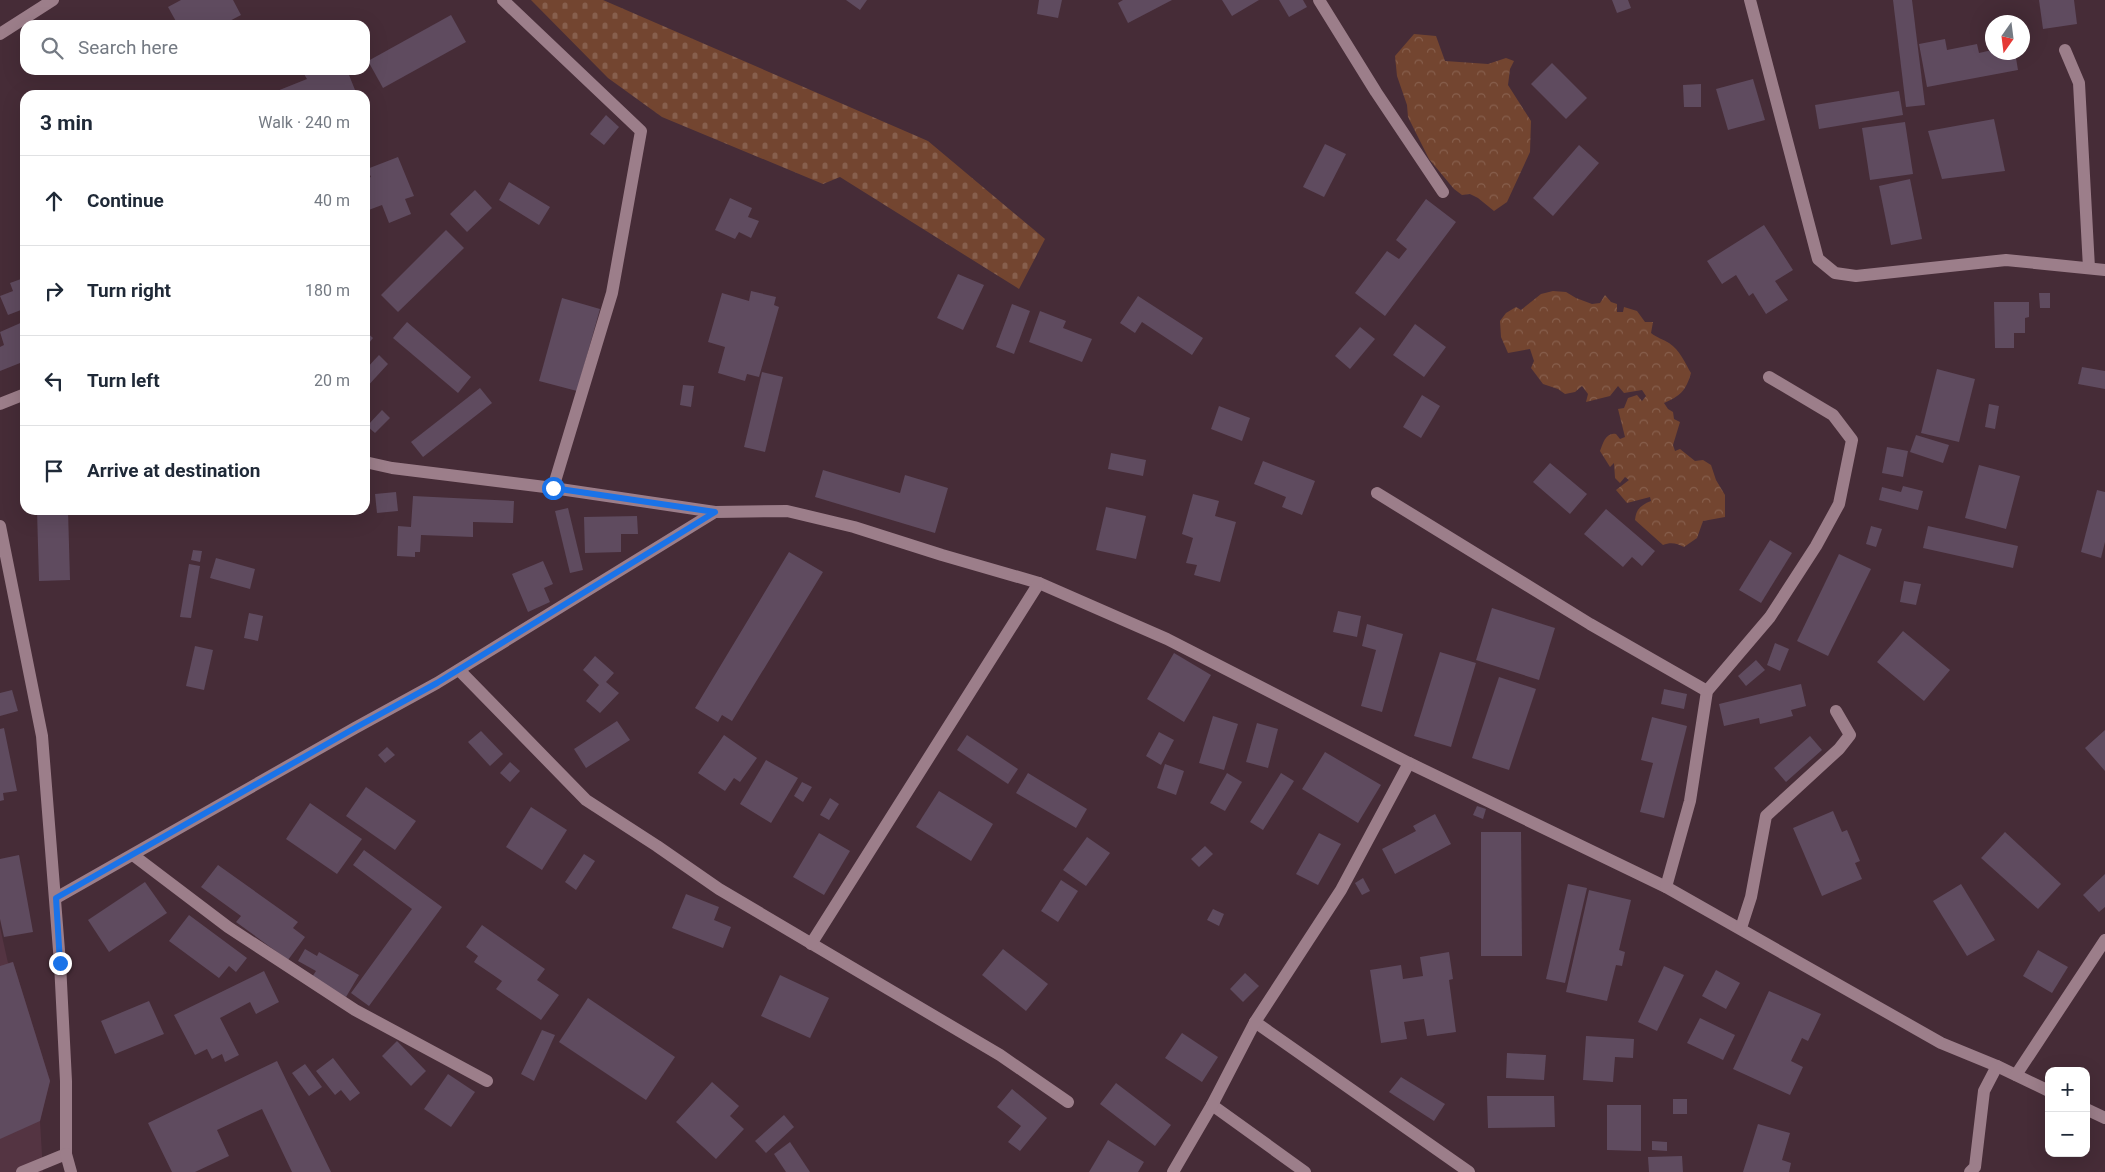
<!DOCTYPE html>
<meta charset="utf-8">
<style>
body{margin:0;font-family:Roboto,sans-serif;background:#f2f2f3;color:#1f2937}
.controls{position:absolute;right:15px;bottom:15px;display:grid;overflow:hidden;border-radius:10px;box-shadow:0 5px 20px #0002}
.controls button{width:45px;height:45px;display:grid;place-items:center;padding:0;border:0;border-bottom:1px solid #e0e1e3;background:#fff;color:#1f2937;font:25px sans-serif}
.compass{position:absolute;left:1985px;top:15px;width:45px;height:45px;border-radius:50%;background:#fff;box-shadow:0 5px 20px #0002;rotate:194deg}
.stop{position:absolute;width:15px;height:15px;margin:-11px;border:4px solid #1a73e8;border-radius:50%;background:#fff}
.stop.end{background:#1a73e8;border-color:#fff;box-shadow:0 1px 5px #0008}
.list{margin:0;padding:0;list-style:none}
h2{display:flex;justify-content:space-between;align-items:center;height:65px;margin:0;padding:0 20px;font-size:21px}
h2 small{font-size:16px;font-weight:400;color:#747a83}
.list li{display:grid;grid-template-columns:32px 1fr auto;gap:15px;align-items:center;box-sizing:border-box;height:90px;padding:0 20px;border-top:1px solid #e0e1e3}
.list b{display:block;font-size:19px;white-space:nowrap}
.list em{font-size:16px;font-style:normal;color:#747a83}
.icon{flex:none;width:28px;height:28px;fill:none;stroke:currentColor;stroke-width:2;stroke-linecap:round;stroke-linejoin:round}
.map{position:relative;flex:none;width:2105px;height:1172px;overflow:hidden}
.search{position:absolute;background:#fff;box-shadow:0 5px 20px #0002;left:20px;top:20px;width:350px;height:55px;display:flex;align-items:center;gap:12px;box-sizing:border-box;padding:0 18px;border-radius:15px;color:#747a83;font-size:19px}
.panel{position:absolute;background:#fff;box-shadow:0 5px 20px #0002;left:20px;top:90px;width:350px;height:425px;border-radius:15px}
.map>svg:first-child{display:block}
</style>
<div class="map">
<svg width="2105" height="1172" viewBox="0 0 2105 1172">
<defs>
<pattern id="forest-crowns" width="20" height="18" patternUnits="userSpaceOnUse" patternTransform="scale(1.25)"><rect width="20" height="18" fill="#734530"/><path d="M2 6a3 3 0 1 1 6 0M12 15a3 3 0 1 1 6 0" fill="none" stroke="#875f4d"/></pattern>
<pattern id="cemetery-stones" width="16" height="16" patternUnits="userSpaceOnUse" patternTransform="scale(1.25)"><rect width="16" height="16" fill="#734530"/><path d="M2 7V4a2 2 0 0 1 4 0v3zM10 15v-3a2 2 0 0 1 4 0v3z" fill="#875f4d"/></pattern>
</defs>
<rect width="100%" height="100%" fill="#462c37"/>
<polygon fill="#543442" points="0,927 8,963 13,962 50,1081 40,1121 43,1172 0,1172"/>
<g fill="url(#forest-crowns)">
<polygon points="1414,34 1436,36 1445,61 1488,64 1506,58 1514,61 1510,69 1508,85 1531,121 1530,152 1507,202 1494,211 1478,198 1470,194 1462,195 1454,189 1429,159 1408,117 1407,105 1397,76 1395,56"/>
<path d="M1553 291 1566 292 1576 298 1592 304 1600 303 1605 295 1611 302 1617 304V312H1623L1624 307 1637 311 1645 322H1653L1651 333C1657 338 1663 339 1669 343 1680 350 1685 363 1691 373 1686 391 1680 396 1664 403L1668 409 1673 412 1674 419 1680 422 1673 445 1675 451 1680 449 1695 461 1703 460 1711 465 1716 480 1725 495V517L1703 521 1697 538 1684 547C1677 543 1670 542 1663 545L1635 520C1636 509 1641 505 1651 501L1650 497 1627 503 1616 490 1629 480 1625 477 1620 483 1615 478 1614 463 1610 467 1600 451C1603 443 1606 432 1616 434L1620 439 1625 437 1618 409 1624 408 1628 398 1637 395 1642 401 1646 396 1642 390 1624 393 1618 386 1610 396 1586 402 1588 394 1582 386 1575 392 1565 394 1558 389 1543 384 1531 368 1534 361 1530 349 1508 353 1501 337 1500 321 1506 313 1516 307 1521 310 1541 294Z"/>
</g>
<polygon fill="url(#cemetery-stones)" points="531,0 603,0 928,141 1045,239 1019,289 840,177 823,184 662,117 608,78"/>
<g fill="#5f4b5f">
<polygon points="181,0 233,0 241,15 222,25 178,25 168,7"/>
<polygon points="846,0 867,0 860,10"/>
<polygon points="1039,0 1062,0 1058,18 1037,14"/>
<polygon points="1123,0 1172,0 1128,23 1118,3"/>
<polygon points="1222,0 1259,0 1232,16"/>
<polygon points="1279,0 1303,0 1307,7 1289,17"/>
<polygon points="1612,0 1628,0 1631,8 1617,13"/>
<polygon points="1893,0 1912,0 1925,105 1906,107"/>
<polygon points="2039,0 2074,0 2077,24 2043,29"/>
<polygon points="451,15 466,42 383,88 368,61"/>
<polygon points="1945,39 1947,50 1977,44 1979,53 1992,50 1992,52 2015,52 2018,70 1927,87 1919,44"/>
<polygon points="1552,63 1587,98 1566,119 1531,84"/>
<polygon points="314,70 317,75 331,70 347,70 357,95 267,95 307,79 304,74"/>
<polygon points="1753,79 1765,120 1728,130 1716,89"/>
<polygon points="1701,84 1701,107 1684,107 1683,85"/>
<polygon points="1899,91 1903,115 1819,129 1815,105"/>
<polygon points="606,115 619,127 604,145 590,134"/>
<polygon points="1994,119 2005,171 1942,179 1928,131"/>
<polygon points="1905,122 1913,174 1870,180 1862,128"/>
<polygon points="1325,144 1346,154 1324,197 1303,187"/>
<polygon points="1579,145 1599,163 1553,216 1533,198"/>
<polygon points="398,157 414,196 405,199 411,214 389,223 382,205 366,211 365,179 371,177 367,169"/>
<polygon points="1910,179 1922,239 1891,245 1879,186"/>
<polygon points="509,182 550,207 539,225 499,200"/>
<polygon points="475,190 492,208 467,232 450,214"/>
<polygon points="730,198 752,208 748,217 759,221 751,238 739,232 735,239 715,230"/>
<polygon points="1426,199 1456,222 1385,316 1355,293 1387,251 1399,259 1407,249 1396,240"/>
<polygon points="1764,225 1793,270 1775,281 1788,300 1766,314 1753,293 1749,296 1736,275 1722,284 1707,261"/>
<polygon points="446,230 464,248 398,312 381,295"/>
<polygon points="958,274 984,285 963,330 937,318"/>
<polygon points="21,279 25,287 25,316 23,317 21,310 8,315 0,296 13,291 10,283"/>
<polygon points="751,291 776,297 774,305 779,307 759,377 747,374 745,381 718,373 725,347 708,342 722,293 749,301"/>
<polygon points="2039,293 2050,293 2050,308 2040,308"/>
<polygon points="1138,296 1203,338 1192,355 1142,322 1135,333 1120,323"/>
<polygon points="562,298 600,309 577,391 539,381"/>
<polygon points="1994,302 2029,302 2029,317 2025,318 2025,333 2014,333 2014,348 1995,348"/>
<polygon points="1012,304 1030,311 1014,354 996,347"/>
<polygon points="1040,311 1066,321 1063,328 1092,339 1082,362 1029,342"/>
<polygon points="25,321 25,361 0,371 0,347 4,345 0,332"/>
<polygon points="407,322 471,377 458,393 393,338"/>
<polygon points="1415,324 1446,347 1424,377 1393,355"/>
<polygon points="1360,327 1375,339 1350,369 1335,356"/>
<polygon points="365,331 373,338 365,348"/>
<polygon points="379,355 388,364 365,389 365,370"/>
<polygon points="2082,367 2105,371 2105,389 2078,384"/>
<polygon points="1937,369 1975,379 1959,442 1921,433"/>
<polygon points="762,372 783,377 765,452 744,447"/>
<polygon points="683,385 694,386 691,407 680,405"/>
<polygon points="480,388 492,403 423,457 411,442"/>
<polygon points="1422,395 1440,406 1421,438 1403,427"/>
<polygon points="1989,404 1999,406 1995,429 1985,427"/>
<polygon points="1219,406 1250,418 1242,441 1211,429"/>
<polygon points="382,410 390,418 375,433 367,426"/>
<polygon points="1916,435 1949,445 1943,463 1910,452"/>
<polygon points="1887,447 1908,451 1903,477 1882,473"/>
<polygon points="1111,453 1146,460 1143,476 1108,469"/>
<polygon points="1263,461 1315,481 1302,515 1282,507 1286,497 1254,484"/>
<polygon points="1550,463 1587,494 1570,514 1533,482"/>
<polygon points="1979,465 2020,476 2006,529 1965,518"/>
<polygon points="823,470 900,493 905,475 948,488 935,533 815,497"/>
<polygon points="1903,486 1923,491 1918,510 1879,500 1882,487 1901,492"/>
<polygon points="2097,490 2105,492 2105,542 2101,558 2081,552"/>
<polygon points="396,492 398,511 377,513 375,494"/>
<polygon points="1193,494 1219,501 1215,516 1236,522 1220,582 1194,575 1197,565 1186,563 1193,538 1182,534"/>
<polygon points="413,496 514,501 513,523 473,522 473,537 421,535 420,552 415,552 415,557 397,556 398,526 411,527"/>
<polygon points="1106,507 1146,516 1136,559 1096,550"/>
<polygon points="568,508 583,570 570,573 555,511"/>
<polygon points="1606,509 1655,551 1642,566 1632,557 1623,567 1584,534"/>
<polygon points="37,510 68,510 70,580 39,581"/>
<polygon points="637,516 638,534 621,534 621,552 585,553 584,517"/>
<polygon points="1871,526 1882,529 1876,547 1866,544"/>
<polygon points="1928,526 2018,546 2013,568 1923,548"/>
<polygon points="1770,540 1792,553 1761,603 1739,590"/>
<polygon points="193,550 202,551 200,562 191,560"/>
<polygon points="789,552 823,572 732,721 722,715 718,722 695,708"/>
<polygon points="1839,554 1871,569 1828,656 1797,641"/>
<polygon points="216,558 255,569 250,589 210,578"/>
<polygon points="543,561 553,584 544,588 550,602 528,612 512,574"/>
<polygon points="189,564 200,566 191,618 180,617"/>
<polygon points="1904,581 1921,584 1916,605 1900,602"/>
<polygon points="1492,608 1555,628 1539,680 1476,660"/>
<polygon points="1338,611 1361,616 1357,637 1333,632"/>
<polygon points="249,613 263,616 258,641 244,638"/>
<polygon points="1367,624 1403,634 1382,712 1361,706 1376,650 1362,646"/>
<polygon points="1903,631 1950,670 1924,701 1877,662"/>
<polygon points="1775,643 1789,649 1780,671 1767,665"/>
<polygon points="195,646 213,650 204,690 186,686"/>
<polygon points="1440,652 1476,663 1451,747 1414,736"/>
<polygon points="1174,653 1211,675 1184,722 1147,699"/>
<polygon points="595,656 614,673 606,682 619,693 600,713 586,701 599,685 583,670"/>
<polygon points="1756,660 1765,670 1746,686 1738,676"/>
<polygon points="1499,677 1536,689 1509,770 1472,758"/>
<polygon points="1801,684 1806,706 1791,710 1793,716 1760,724 1759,718 1724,726 1719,704"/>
<polygon points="1664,689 1687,694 1684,709 1661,704"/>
<polygon points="12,690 18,711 0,716 0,693"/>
<polygon points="1213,716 1238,724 1224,770 1199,763"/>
<polygon points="1652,717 1687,726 1664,818 1640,812 1653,763 1641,760"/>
<polygon points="617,721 630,740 586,768 574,749"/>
<polygon points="1257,723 1278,729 1268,768 1246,762"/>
<polygon points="4,728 17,791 3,793 4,800 0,801 0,729"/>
<polygon points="2105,730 2105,771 2085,748"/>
<polygon points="481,731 503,754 490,766 468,742"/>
<polygon points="1159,732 1174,740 1161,765 1146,756"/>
<polygon points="724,735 757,758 740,782 734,778 725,791 698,773"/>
<polygon points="967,735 1018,769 1008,784 957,750"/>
<polygon points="1810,736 1822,750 1786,782 1774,768"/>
<polygon points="387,747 395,755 385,763 378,755"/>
<polygon points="1325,752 1381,785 1358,823 1302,789"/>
<polygon points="766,760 798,778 771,823 740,804"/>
<polygon points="510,762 520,771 510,782 500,773"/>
<polygon points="1165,764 1184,771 1176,795 1157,788"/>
<polygon points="1028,773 1087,809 1076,828 1016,793"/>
<polygon points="1227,773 1242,782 1225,811 1210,803"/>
<polygon points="1281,773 1294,781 1263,830 1250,822"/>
<polygon points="802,782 812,787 803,802 794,796"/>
<polygon points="366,787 416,821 395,850 346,816"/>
<polygon points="939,791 993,824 971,861 916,827"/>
<polygon points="830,798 839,804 829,820 820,815"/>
<polygon points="310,803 362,839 337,874 286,839"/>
<polygon points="1477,806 1486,809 1483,819 1473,815"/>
<polygon points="531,807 567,830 542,870 506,847"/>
<polygon points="1833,811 1842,832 1847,830 1860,861 1855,863 1862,879 1822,896 1793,828"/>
<polygon points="1435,814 1451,844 1395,874 1382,849 1416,831 1413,826"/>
<polygon points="1481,832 1521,832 1522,956 1481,956"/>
<polygon points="2005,832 2061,884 2038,909 1981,858"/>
<polygon points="819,833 850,851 824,895 793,877"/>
<polygon points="1319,833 1341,844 1318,885 1296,874"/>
<polygon points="1087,837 1110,853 1086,886 1063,870"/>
<polygon points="1205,846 1213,854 1199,867 1191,859"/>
<polygon points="364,850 442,907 369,1006 351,993 412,909 353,865"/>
<polygon points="584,854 595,861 576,890 565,882"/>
<polygon points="19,855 33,932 4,937 0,919 0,859"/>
<polygon points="218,865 298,922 293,928 305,937 288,960 236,922 241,916 201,887"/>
<polygon points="2105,874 2105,907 2099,912 2083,895"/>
<polygon points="1363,878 1370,891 1362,895 1355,883"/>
<polygon points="1061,880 1078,891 1058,922 1041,911"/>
<polygon points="145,882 167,913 109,952 88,920"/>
<polygon points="1568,884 1587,888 1565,983 1546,979"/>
<polygon points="1961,884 1995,940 1967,956 1933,901"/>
<polygon points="1589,890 1631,900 1619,950 1625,952 1622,966 1616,965 1607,1001 1566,992"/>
<polygon points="686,894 719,907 714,920 731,927 723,948 672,928"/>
<polygon points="1213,909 1224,914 1219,926 1207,920"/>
<polygon points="189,915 247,958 236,972 229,966 219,978 169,941"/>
<polygon points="482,925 545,969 537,980 559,995 541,1020 496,989 502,981 474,962 478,956 466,947"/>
<polygon points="305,949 317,956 319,952 359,975 346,997 312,977 316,971 298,961"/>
<polygon points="1003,949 1048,984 1026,1011 982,975"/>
<polygon points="2038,950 2068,967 2052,993 2023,976"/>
<polygon points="1449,952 1453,979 1449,980 1456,1032 1427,1036 1424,1019 1404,1022 1407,1039 1381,1043 1370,970 1401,965 1403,979 1423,976 1420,957"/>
<polygon points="13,962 50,1081 40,1121 0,1139 0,966"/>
<polygon points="1664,966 1684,975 1657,1031 1638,1022"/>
<polygon points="1716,970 1740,983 1726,1009 1702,996"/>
<polygon points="264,971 279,1002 256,1014 250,1002 220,1018 239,1055 225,1062 222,1054 212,1059 207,1049 195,1055 174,1015"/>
<polygon points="1245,973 1259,986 1243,1002 1230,989"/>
<polygon points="780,975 829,998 810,1038 761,1016"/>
<polygon points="1769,991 1821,1014 1808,1041 1802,1038 1791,1061 1803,1067 1790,1095 1733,1069"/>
<polygon points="588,998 675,1057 646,1100 559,1042"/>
<polygon points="149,1001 164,1034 115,1054 101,1021"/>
<polygon points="1700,1018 1735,1035 1723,1060 1687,1043"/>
<polygon points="542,1030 555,1035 534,1081 521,1074"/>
<polygon points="1182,1033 1218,1057 1202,1082 1165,1058"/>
<polygon points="1586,1036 1634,1039 1633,1058 1615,1057 1613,1082 1583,1080"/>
<polygon points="397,1041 426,1071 411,1086 382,1056"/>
<polygon points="1507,1053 1546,1055 1544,1080 1506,1078"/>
<polygon points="333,1058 360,1093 350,1101 341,1090 335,1095 316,1071"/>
<polygon points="277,1061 331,1172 292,1172 262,1109 217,1130 229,1156 195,1172 172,1172 148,1123"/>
<polygon points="305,1064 322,1087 309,1096 292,1073"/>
<polygon points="448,1074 475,1092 451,1127 424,1109"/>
<polygon points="1401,1077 1445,1104 1434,1121 1389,1092"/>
<polygon points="712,1082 739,1106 730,1116 744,1129 716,1159 676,1122"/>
<polygon points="1116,1083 1171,1125 1155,1146 1100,1104"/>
<polygon points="1012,1089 1047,1118 1020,1151 1008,1142 1021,1126 997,1107"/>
<polygon points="1487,1096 1554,1096 1555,1127 1488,1128"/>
<rect x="1673" y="1099" width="14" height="15"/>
<polygon points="1607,1105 1641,1105 1641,1151 1607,1150"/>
<polygon points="784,1115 794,1127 766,1153 755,1141"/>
<polygon points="1758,1124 1790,1133 1782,1160 1791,1163 1789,1172 1743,1172"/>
<polygon points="1108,1140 1144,1162 1138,1172 1089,1172"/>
<polygon points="1652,1141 1667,1142 1667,1151 1652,1150"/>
<polygon points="790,1142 810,1172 786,1172 774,1154"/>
<polygon points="1682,1156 1683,1172 1649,1172 1648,1157"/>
</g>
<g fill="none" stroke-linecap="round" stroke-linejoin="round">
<g stroke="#9c7e8a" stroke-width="12">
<polyline points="503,0 641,131 612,293 553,488"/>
<polyline points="1319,0 1376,92 1443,192"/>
<polyline points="1750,0 1818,259 1835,273 1856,276 2006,260 2105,270"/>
<polyline points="0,34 53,0"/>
<polyline points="2065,50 2079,83 2089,268"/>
<polyline points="0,404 25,394"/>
<polyline points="365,462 392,468 553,488 715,512 787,511 854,527 942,555 1039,583 1167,639 1409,763 1666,887 1941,1043 1997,1066 2049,1091"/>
<polyline points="1377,493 1590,624 1707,691"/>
<polyline points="0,526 42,736 60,963 66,1081 66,1154 22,1172"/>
<polyline points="459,670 586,800 657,846 719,889 1000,1055 1068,1102"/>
<polyline points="133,855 228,927 355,1010 487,1081"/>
<polyline points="1666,887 1690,801 1707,691 1770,617 1816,546 1839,504 1852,440 1833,415 1769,377"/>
<polyline points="56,898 355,728 437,683 715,512"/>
<polyline points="1741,928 1751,897 1766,816 1839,749 1850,735 1836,711"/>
<polyline points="811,944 1039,583"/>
<polyline points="1255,1022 1469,1172"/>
<polyline points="2016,1075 2105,940"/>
<polyline points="1212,1105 1305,1172"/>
<polyline points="2086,1109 2105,1118"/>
<polyline points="66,1154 71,1172"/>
<polyline points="1173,1172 1212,1105 1255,1022 1341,890 1409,763"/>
<polyline points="1970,1172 1975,1167 1984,1091 1997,1066"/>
</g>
</g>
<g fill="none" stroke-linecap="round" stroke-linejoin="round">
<polyline stroke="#1a73e8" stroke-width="6" points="60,963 56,898 355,728 437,683 715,512 553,488"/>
</g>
</svg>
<div class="controls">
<button>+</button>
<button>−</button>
</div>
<svg class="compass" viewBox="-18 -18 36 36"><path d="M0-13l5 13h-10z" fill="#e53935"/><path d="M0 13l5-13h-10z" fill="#747a83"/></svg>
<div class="stop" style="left:553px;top:488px"></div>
<div class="stop end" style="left:60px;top:963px"></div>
<div class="search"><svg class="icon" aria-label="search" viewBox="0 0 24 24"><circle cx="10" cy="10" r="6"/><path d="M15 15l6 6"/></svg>Search here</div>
<section class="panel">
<h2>3 min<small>Walk · 240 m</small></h2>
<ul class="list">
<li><svg class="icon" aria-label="ahead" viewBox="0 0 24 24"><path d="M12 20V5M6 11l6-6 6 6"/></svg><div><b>Continue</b></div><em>40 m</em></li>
<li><svg class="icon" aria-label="right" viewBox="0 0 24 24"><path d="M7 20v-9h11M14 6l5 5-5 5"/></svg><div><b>Turn right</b></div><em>180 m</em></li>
<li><svg class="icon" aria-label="left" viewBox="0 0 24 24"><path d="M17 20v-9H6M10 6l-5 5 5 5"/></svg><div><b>Turn left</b></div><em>20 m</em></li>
<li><svg class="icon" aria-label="arrive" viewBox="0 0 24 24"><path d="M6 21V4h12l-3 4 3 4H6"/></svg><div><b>Arrive at destination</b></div></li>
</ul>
</section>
</div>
